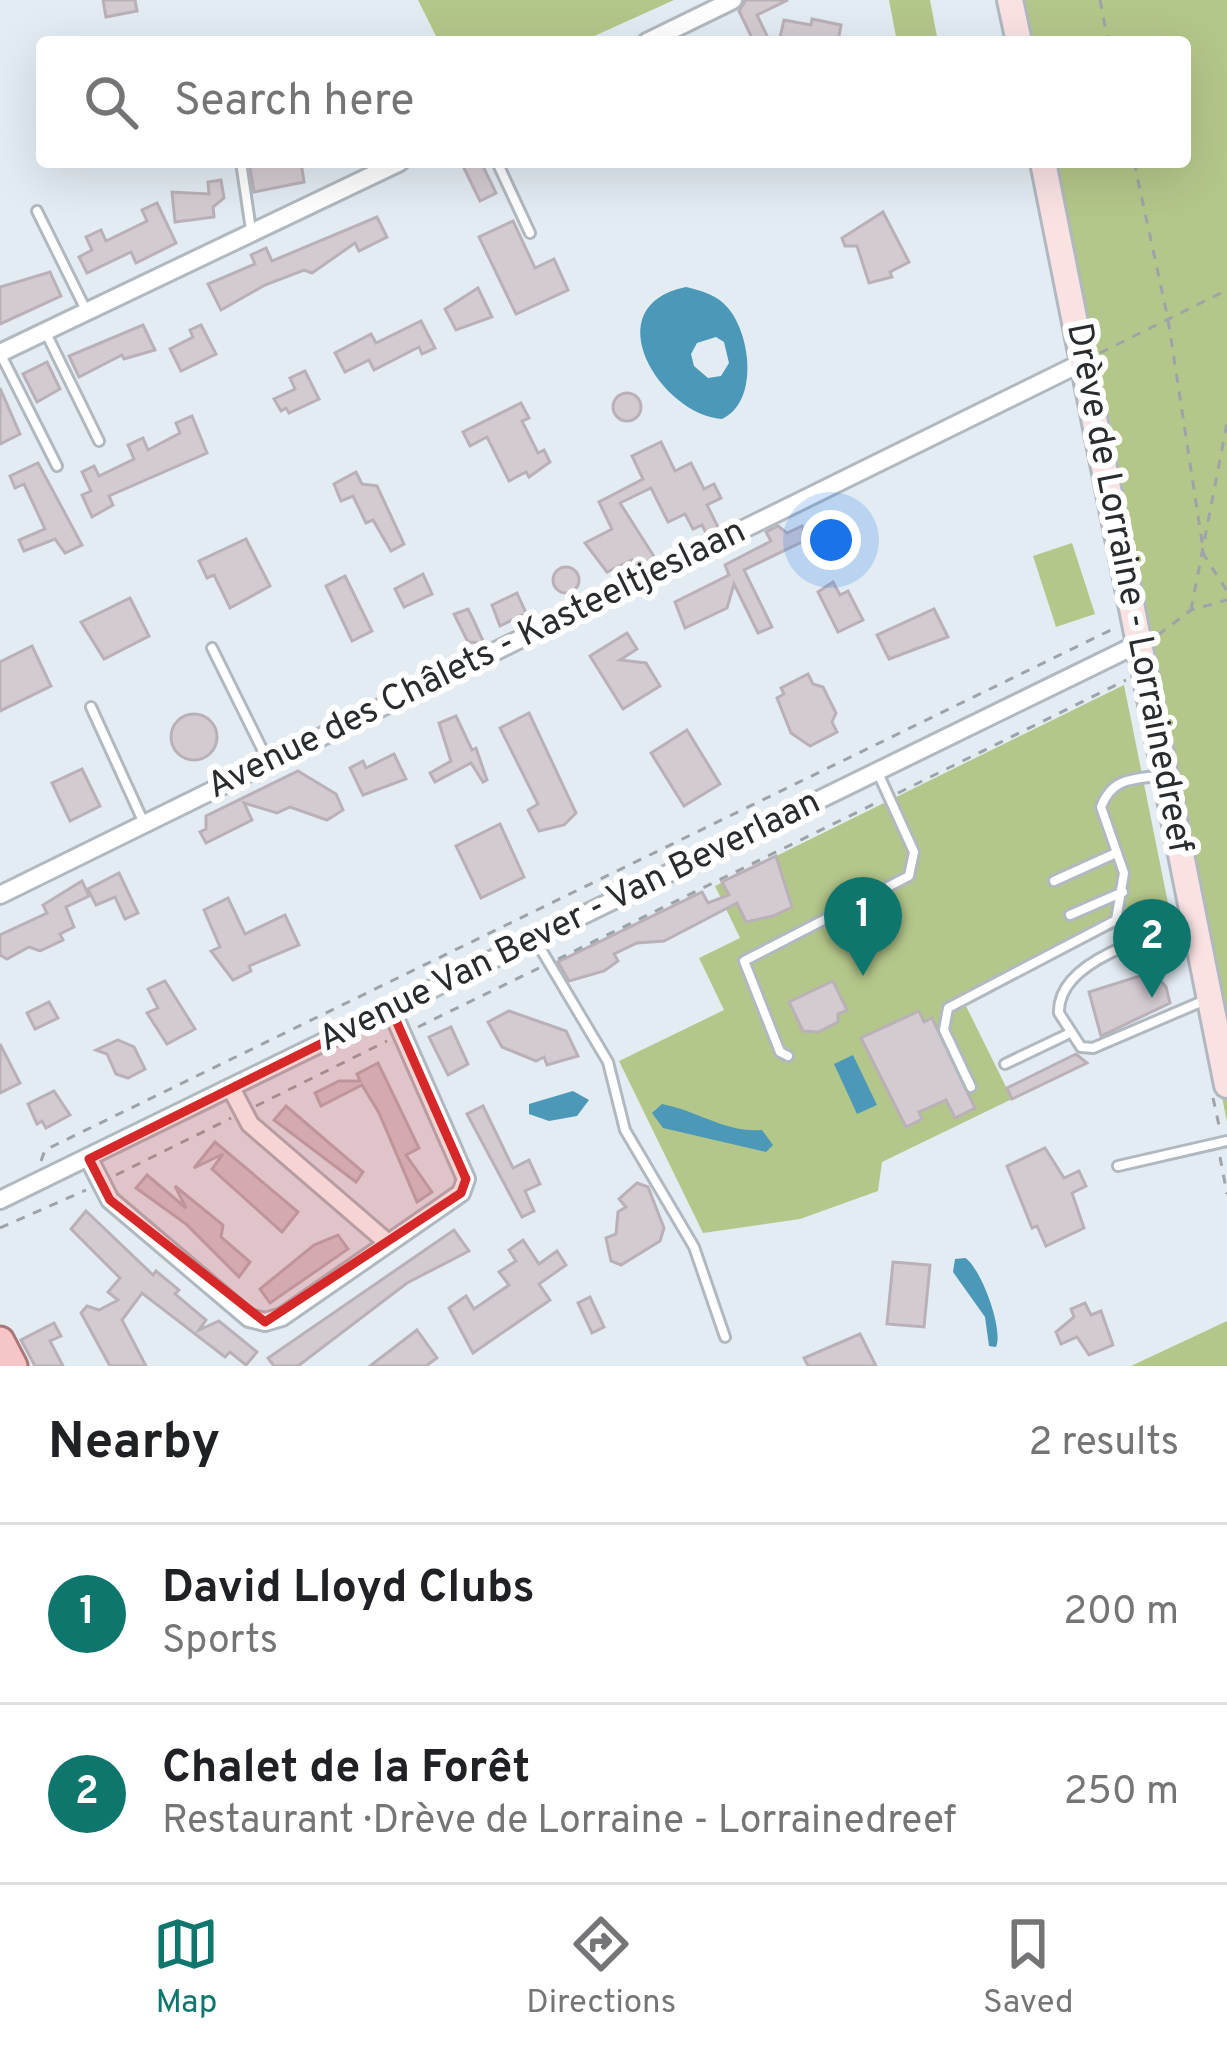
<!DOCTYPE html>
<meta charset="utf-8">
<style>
body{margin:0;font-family:Overpass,sans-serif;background:#f6f6f6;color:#202124}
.you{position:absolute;left:831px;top:540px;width:42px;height:42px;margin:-30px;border:9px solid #fff;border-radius:50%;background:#1a73e8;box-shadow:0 0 0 18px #1a73e833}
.badge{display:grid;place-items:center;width:78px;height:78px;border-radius:50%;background:#0f766e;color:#fff;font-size:39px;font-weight:700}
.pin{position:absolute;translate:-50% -99px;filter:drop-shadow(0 3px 6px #0008)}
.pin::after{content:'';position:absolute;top:63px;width:42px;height:36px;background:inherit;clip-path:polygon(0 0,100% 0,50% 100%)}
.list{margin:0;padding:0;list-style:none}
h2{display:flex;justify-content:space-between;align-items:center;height:156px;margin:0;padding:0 48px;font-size:51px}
h2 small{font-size:39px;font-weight:400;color:#757577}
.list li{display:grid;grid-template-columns:78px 1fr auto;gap:36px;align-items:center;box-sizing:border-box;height:180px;padding:0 48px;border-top:3px solid #e0e0e0}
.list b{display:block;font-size:45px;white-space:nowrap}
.list p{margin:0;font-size:39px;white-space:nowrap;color:#757577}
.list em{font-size:39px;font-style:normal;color:#757577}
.icon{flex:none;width:66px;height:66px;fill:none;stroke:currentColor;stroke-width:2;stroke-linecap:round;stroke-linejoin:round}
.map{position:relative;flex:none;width:1227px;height:1366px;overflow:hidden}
.search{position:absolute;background:#fff;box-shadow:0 12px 48px #0002;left:36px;right:36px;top:36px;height:132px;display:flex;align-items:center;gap:30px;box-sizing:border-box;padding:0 42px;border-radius:12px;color:#757577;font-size:45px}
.sheet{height:516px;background:#fff}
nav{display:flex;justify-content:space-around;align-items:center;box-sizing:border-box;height:168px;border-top:3px solid #e0e0e0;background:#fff;font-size:33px;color:#757577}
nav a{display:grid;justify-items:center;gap:6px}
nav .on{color:#0f766e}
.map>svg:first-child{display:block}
</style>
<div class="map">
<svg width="1227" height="1366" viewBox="0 0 1227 1366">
<rect width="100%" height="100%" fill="#e3ecf3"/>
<g fill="#b4c78a">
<polygon points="418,0 674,0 581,42 439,42"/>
<polygon points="889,0 930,0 938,42 897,42"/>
<polygon points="1001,0 1227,0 1227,1122 1035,162 1185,162 1185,42 1010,42"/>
<polygon points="1072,543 1095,614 1056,627 1033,556"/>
<polygon points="1124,685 1168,903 964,1002 1012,1099 882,1162 878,1191 800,1219 703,1233 619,1061 724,1010 699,958 740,938 715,886"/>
<polygon points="1227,1321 1227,1366 1131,1366"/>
</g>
<g fill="#4c98b9" fill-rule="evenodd">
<path d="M686 287C703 291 717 295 728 308 751 335 759 402 722 419 661 415 593 306 686 287ZM716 337 724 342 729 363 721 376 708 378 694 366 691 354 697 343Z"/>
<polygon points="853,1055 877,1105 857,1114 834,1064"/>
<polygon points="573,1091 589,1100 577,1116 549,1121 529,1114 529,1104"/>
<path d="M662 1104C698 1111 726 1133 762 1130L773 1145 766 1152 663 1128 652 1113Z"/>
<path d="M965 1258C980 1266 1004 1329 996 1347L989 1346 985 1317 953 1272 955 1259Z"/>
</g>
<g fill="#d4cbd2" stroke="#bab1b8" stroke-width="3">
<polygon points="103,0 135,0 137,11 106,17"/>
<polygon points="746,0 788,0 757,15 770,42 754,42 739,11"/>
<polygon points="812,19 841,25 838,42 779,42 784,20 811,25"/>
<polygon points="249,162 301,162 304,182 254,192"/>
<polygon points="461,162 481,162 496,193 480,201"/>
<polygon points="221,180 224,198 213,207 214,217 175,222 172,192 209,194 208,182"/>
<polygon points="157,203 176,243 136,263 131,252 87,273 79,257 92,250 86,237 101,230 106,241 147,221 142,210"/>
<polygon points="883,212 909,262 890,272 892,277 869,283 857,246 845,246 842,238"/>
<polygon points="377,217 387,237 359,251 355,243 312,273 304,270 265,285 221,310 208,284 255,264 251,255 266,248 272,261"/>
<polygon points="513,221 535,268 554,259 568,290 516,314 479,237"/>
<polygon points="50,272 61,296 0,324 0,287"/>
<polygon points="478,288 492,317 456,330 445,309"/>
<polygon points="421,321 435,348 422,354 419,347 374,370 369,360 345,372 335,353 371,334 376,343"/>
<polygon points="143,325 155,350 124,359 122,355 79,377 69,356"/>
<polygon points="201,325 216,354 181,371 170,349 193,337 190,330"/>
<polygon points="47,362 60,389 37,402 23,374"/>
<polygon points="305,371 319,399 289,413 286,408 281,411 274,399 295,389 290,378"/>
<polygon points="0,388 20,434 0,444"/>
<circle cx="627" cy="407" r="14"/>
<polygon points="521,403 529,418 522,421 538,453 544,450 550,462 529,477 526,472 509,481 487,437 470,446 463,432"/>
<polygon points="192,416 207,453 109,496 113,505 92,517 82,495 91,491 82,472 94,466 99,476 134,459 128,445 143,438 148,450 180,433 176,423"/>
<polygon points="661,442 675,471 691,463 704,489 714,484 721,498 707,505 718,527 706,533 702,525 693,529 685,514 668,522 651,488 620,503 655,558 636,567 632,560 607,572 585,543 612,529 599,502 643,479 632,456"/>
<polygon points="38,463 82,545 65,553 55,539 24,551 19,540 45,529 24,484 15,488 10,476"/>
<polygon points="356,472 362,484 377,486 404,544 391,551 373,520 366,523 353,496 341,501 334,484"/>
<polygon points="778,526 787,533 802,526 808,539 744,570 772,627 758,633 734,584 727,608 685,628 675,602 729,575 725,565 771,541 766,532"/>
<polygon points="246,539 270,586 230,608 214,575 207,578 199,561"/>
<circle cx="566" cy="580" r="13"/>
<polygon points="423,574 432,594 404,607 395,589"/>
<polygon points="345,576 372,631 352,641 326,586"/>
<polygon points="833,582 840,595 848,591 863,620 838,632 818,592"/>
<polygon points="517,593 526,613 500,626 492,605"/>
<polygon points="130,598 149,636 104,659 81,622"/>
<polygon points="468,609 473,619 484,643 468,642 454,614"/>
<polygon points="934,609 948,637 889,659 877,635"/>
<polygon points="627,633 637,649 620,660 646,663 660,686 623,709 590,656"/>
<polygon points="32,646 51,686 0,711 0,662"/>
<polygon points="808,674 813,684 823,687 836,713 832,722 837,732 810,746 791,733 777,698 784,694 781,688"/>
<polygon points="529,713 576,813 564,825 539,831 528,810 538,804 500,728"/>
<circle cx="194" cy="737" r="23"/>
<polygon points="456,716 472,750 476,748 487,780 483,782 471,763 435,782 430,773 451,761 439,723"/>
<polygon points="687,730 720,784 684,806 651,753"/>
<polygon points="394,754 406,779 363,795 350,768 363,761 366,768"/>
<polygon points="82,769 100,806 70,821 52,783"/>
<polygon points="298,771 336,794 343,810 327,820 290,807 277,813 244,803 252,820 206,843 200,832 206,829 206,816"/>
<polygon points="500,824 524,877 481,898 456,846"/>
<polygon points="776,856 792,907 773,916 746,922 737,903 664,941 637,943 614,954 618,961 604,971 569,981 558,962 702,892 708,903 729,895 722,882"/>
<polygon points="119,873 138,913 125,919 115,897 96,905 88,889"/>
<polygon points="82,881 89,896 66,907 74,927 60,934 63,940 40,951 29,947 7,959 0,955 0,935 47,913 43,905"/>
<polygon points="228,898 245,934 285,915 299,945 249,966 251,971 233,980 211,951 220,947 204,910"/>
<polygon points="1149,973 1153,982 1160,980 1166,987 1170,1003 1101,1036 1089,992"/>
<polygon points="165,981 195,1029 167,1044 147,1013 158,1008 148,989"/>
<polygon points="833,981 847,1010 838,1014 838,1022 818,1032 803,1031 789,1002"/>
<polygon points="49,1002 58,1018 35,1029 27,1013"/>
<polygon points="509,1011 566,1031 578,1056 547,1065 544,1057 536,1061 502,1047 488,1022"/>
<polygon points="919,1011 924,1022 932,1018 975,1108 955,1118 946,1100 919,1112 922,1119 906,1127 861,1038"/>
<polygon points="451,1027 468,1064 448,1075 429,1037"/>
<polygon points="118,1040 134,1047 145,1069 128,1078 116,1074 107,1054 96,1050"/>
<polygon points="0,1044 20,1083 0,1093"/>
<polygon points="1076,1054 1087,1063 1012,1099 1007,1088"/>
<polygon points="378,1063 419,1148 406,1155 432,1192 417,1202 379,1113 362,1085 321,1106 315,1093 339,1081 360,1081 357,1074"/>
<polygon points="54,1091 70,1115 46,1128 42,1121 37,1124 28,1104"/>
<polygon points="286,1106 363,1172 356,1182 274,1120"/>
<polygon points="483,1106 513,1168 529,1160 540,1184 525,1191 534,1211 522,1217 467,1114"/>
<polygon points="215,1142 298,1212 282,1232 212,1169 223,1154 194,1168"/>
<polygon points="1045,1148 1064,1178 1079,1171 1086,1186 1072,1193 1084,1228 1046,1246 1037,1226 1032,1228 1007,1166"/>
<polygon points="147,1175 186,1208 175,1186 223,1225 221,1237 250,1262 239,1277 186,1224 136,1188"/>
<polygon points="637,1183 648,1187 664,1228 660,1241 621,1265 611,1261 606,1238 616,1234 618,1212 626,1207 619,1199"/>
<polygon points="86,1211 153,1275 156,1271 179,1290 175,1294 206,1320 199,1330 219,1321 257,1352 246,1365 230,1352 225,1357 142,1293 122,1320 146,1366 110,1366 81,1313 87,1306 99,1310 118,1300 108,1292 120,1278 71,1229"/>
<polygon points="454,1230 469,1251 407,1283 298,1366 274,1366 268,1358"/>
<polygon points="338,1235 348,1249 270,1303 260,1289 314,1245"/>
<polygon points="523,1240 539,1264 557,1251 566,1265 539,1284 550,1300 473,1353 449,1308 466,1296 474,1309 509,1285 499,1272 516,1261 509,1250"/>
<polygon points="893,1262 930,1265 924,1327 887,1324"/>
<polygon points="590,1297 604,1327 592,1333 578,1303"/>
<polygon points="1085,1303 1091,1315 1101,1311 1113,1345 1089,1355 1077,1337 1061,1344 1056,1332 1074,1317 1071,1309"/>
<polygon points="54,1323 61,1336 50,1341 63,1366 35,1366 21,1340"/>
<polygon points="417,1330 437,1358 426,1366 370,1366"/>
<polygon points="860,1334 876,1366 808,1366 804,1358"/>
</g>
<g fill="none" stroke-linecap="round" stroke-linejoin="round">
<g stroke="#b0b9c0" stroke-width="14">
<g id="service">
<polyline points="241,162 251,230"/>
<polyline points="497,162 530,233"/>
<polyline points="37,211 86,310"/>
<polyline points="45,331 99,441"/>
<polyline points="1,355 57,466"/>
<polyline points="212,648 268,761"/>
<polyline points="91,707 144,823"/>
<polyline points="1054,881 1116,853"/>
<polyline points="842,912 859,947"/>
<polyline points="1070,915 1123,892"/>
<path d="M1193 925C1153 935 1057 960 1059 1013L1081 1047 1093 1048 1203 1001"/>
<polyline points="536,941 608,1062 625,1130 694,1247 725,1337"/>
<polyline points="788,1056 780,1052 744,961 909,876 914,852 878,773"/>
<polyline points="1005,1064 1068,1034"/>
<path d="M971 1087 944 1030 948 1008 1116 920 1124 873 1101 807C1112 779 1130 779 1158 776"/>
<polyline points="1118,1166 1227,1141"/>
</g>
</g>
<g stroke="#b0b9c0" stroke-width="22">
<g id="minor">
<polyline points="647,42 733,0"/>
<polyline points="0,353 400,162"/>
<polyline points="0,895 1083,362"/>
<polyline points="231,1088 250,1124 388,1243"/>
<polyline points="89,1159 110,1200 249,1318 265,1322 282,1317 461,1193 466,1179 391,1009"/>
<polyline points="0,1200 1140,643"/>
</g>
</g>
<g stroke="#b0b9c0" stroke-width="30">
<g id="secondary">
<polyline points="1010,0 1019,42"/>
<polyline points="1043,162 1227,1085"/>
</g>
</g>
<g stroke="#aa7779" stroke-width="33">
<polyline id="primary" points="0,1341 13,1366"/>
</g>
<g stroke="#9da4a9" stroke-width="3" stroke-dasharray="9 9" stroke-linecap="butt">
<polyline points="1100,0 1108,42"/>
<polyline points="1134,162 1168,319 1204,555 1227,591"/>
<polyline points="1100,353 1227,290"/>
<polyline points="1191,610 1227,423"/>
<polyline points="1158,635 1191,610 1227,600"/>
<polyline points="898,793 1126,680"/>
<polyline points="558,959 878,802"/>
<polyline points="418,1027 539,968"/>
<polyline points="1213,1098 1220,1130"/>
<polyline points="256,1106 387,1041"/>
<polyline points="1220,1157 1227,1194"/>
<polyline points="41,1161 45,1150 1115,628"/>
<polyline points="116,1175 231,1118"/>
<polyline points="0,1228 86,1190"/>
</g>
<use href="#service" stroke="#fff" stroke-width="8"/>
<use href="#minor" stroke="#fff" stroke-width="16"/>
<use href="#secondary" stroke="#fae2e3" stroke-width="24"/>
<use href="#primary" stroke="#f6c5c7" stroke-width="27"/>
</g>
<path fill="#d62828" fill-opacity="0.2" stroke="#d62828" stroke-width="9" stroke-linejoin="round" d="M391 1009 466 1179 461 1193 265 1322 110 1200 89 1159Z"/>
<g text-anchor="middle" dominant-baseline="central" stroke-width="12" stroke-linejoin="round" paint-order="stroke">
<g font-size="36" fill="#292c2f" stroke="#fff">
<text transform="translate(1128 588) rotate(79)">Drève de Lorraine - Lorrainedreef</text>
<text transform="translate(477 660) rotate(-26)">Avenue des Châlets - Kasteeltjeslaan</text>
<text transform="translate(570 922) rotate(-26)">Avenue Van Bever - Van Beverlaan</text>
</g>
</g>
</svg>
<div class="you"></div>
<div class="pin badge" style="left:863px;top:976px">1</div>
<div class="pin badge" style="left:1152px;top:998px">2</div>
<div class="search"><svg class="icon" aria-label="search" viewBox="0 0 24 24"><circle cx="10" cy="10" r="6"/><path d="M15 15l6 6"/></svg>Search here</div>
</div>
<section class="sheet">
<h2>Nearby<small>2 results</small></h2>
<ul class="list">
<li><span class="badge">1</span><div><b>David Lloyd Clubs</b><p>Sports</p></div><em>200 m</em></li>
<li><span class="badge">2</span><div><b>Chalet de la Forêt</b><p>Restaurant · Drève de Lorraine - Lorrainedreef</p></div><em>250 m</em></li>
</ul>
</section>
<nav>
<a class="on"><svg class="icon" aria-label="map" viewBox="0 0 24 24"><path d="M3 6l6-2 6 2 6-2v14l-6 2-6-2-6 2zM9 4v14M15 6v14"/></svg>Map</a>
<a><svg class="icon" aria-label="directions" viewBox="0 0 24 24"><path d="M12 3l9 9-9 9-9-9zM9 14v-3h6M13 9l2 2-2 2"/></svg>Directions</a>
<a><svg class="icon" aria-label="saved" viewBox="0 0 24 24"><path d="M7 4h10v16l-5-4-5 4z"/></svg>Saved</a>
</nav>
